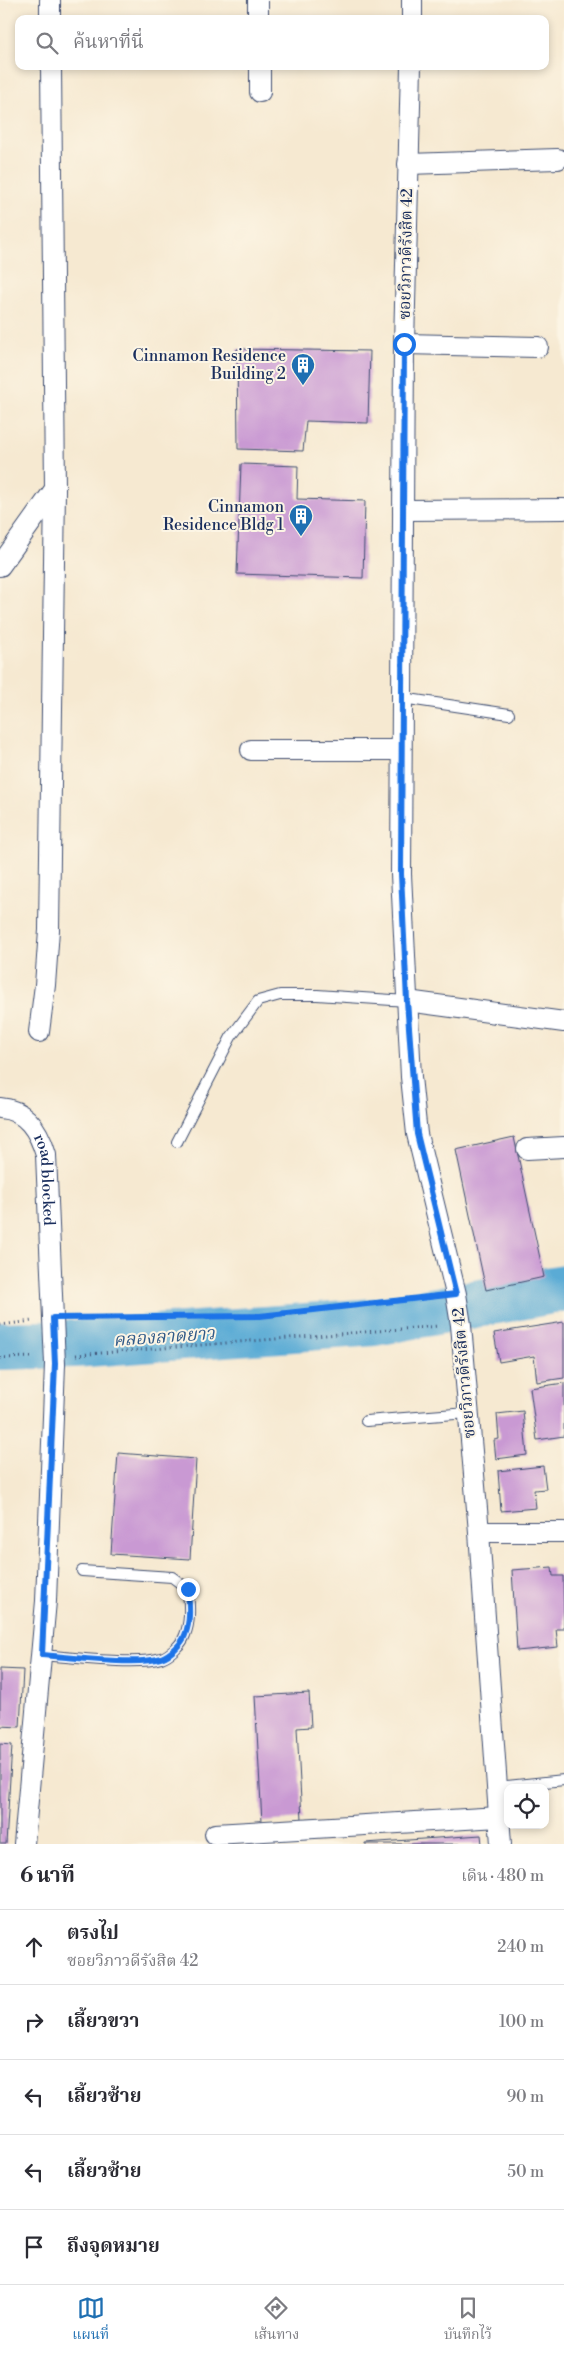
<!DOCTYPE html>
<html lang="th">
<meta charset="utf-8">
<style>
body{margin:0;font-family:"Libre Bodoni","Noto Serif Thai",serif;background:#f7f7f7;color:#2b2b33}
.controls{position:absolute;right:15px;bottom:15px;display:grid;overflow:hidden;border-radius:10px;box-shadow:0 2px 8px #0003}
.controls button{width:45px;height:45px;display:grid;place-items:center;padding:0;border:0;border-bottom:1px solid #e1e1e2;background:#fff;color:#2b2b33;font:25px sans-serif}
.stop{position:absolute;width:15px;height:15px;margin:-11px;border:4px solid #1a73e8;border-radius:50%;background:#fff}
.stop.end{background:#1a73e8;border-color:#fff;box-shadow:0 1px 5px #0008}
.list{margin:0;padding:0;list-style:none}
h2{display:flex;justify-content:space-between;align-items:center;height:65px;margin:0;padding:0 20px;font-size:21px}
h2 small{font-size:16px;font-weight:400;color:#7c7c81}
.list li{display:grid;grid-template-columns:32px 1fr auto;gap:15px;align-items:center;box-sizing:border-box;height:75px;padding:0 20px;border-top:1px solid #e1e1e2}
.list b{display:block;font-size:19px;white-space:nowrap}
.list p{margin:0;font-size:16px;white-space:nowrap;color:#7c7c81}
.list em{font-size:16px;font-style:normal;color:#7c7c81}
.icon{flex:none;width:28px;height:28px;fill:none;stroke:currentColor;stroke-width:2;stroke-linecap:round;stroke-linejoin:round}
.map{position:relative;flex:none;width:564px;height:1844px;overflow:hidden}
.search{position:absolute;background:#fff;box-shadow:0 2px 8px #0003;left:15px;right:15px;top:15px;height:55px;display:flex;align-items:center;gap:12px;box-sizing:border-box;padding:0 18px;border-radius:10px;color:#7c7c81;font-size:19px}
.sheet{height:440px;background:#fff}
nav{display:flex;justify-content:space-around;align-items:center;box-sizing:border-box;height:70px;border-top:1px solid #e1e1e2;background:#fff;font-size:14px;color:#7c7c81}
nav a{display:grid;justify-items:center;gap:2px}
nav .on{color:#1f6fb2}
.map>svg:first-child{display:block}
</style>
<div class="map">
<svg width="564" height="1844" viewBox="0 0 564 1844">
<rect width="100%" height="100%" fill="#fcf5e5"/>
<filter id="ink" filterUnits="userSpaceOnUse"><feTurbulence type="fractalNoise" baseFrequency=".02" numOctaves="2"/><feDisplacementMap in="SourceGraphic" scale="10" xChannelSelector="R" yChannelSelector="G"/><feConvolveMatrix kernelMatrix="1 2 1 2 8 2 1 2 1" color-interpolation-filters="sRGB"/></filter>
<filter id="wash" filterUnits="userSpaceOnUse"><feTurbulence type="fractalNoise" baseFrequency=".0096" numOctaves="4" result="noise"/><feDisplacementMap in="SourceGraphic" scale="20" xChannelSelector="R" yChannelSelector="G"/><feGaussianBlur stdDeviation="1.12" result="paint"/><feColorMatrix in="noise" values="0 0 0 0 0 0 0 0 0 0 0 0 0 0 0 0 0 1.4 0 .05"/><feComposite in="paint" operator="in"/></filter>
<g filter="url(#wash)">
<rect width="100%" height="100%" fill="#f6e9d1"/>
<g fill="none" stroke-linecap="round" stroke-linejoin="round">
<polyline stroke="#5aabd5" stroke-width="48" points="0,1346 73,1344 375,1322 564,1288"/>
</g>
<g id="blocks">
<g fill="#c999d3">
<polygon points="237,349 370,351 368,423 306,421 303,451 238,449"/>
<polygon points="241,464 298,466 297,499 365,501 363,578 237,574"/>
<polygon points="514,1137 544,1277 486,1290 456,1150"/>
<polygon points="564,1322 564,1378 537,1382 534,1356 499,1362 494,1333"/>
<polygon points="564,1383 564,1436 537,1440 530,1388"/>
<polygon points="523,1411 527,1455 496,1459 494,1440 499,1439 497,1414"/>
<polygon points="118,1453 196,1459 190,1559 111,1554"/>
<polygon points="543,1466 546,1489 534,1490 536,1508 501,1511 498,1471"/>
<polygon points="552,1567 553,1576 563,1576 564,1629 556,1629 558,1647 517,1651 512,1570"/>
<polygon points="0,1669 23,1670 20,1727 0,1726"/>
<polygon points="309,1693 311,1727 297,1728 302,1819 262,1822 255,1696"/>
<polygon points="0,1744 12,1745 6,1844 0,1844"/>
<polygon points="481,1835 482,1844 365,1844 365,1843"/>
</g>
</g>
</g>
<g filter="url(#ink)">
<use href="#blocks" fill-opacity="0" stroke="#3c4b6f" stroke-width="1"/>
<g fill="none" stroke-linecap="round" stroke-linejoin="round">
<g stroke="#3c4b6f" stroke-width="12">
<g id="lane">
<polyline points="402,698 509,714"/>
<polyline points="177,1142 231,1037 258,1001 280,995 317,995 407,1001"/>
<polyline points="366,1421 468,1413"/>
<path d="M42 1655C70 1657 137 1666 161 1658 170 1655 182 1644 185 1635 191 1620 189 1605 188 1589L172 1577 82 1571"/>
<polyline points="497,1787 564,1780"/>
</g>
</g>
<g stroke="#3c4b6f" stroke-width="22">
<g id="street">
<polyline points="50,0 50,19"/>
<polyline points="258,0 258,19"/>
<polyline points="412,19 412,0"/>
<polyline points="260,66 260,92"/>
<polyline points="411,66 404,344 401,874 411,1077 417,1134 456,1294 461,1325 479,1532 501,1844"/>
<polyline points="408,164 558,159"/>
<polyline points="404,344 538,347"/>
<polyline points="403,510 564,509"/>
<polyline points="0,566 55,489"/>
<polyline points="251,750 401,750"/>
<polyline points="407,1001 564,1022"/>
<polyline points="39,1032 45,985 49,930 55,489 51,66"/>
<path id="s1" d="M0 1108C27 1110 39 1131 46 1155L53 1318"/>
<polyline points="527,1149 564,1147"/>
<polyline points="479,1532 564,1532"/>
<polyline points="215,1834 499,1817"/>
<polyline points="24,1844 46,1601 55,1364"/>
</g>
</g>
<g stroke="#3c4b6f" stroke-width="3" stroke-dasharray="1 4" stroke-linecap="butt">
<polyline points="75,1318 261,1316 433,1296"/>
<polyline points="0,1325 32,1321"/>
<polyline points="76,1355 439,1326"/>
<polyline points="0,1358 32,1357"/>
</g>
<use href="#lane" stroke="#fff" stroke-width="10"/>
<use href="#street" stroke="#fff" stroke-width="20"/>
<g stroke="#3c4b6f" stroke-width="22" stroke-linecap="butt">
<polyline id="street-bridge" points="53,1318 55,1364"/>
</g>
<use href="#street-bridge" stroke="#fff" stroke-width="20"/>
</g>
</g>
<g fill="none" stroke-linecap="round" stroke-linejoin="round" filter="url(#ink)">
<path stroke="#1a73e8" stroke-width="6" d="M188 1589C189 1605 191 1620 185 1635 182 1644 170 1655 161 1658 137 1666 70 1657 42 1655L55 1364 53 1318 260 1316 456 1294 417 1134 407 1001 401 874 404 344"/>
</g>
<defs>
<g id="building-pin" transform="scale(1.25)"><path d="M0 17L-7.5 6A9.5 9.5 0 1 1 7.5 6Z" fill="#1f6fb2" stroke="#fcf5e5"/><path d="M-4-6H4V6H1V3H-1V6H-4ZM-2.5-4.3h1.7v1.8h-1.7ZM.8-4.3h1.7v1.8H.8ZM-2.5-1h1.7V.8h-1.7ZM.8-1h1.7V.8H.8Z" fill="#fff"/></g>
</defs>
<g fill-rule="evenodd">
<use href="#building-pin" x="303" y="365"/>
<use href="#building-pin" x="301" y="516"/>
</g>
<g text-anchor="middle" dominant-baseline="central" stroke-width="4" stroke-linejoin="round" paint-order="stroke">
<g font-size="16" fill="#1b2f5e" stroke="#fcf5e5">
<text transform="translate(406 254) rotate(-89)">ซอยวิภาวดีรังสิต 42</text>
<text stroke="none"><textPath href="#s1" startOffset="95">road blocked</textPath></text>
<text transform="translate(464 1373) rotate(-95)">ซอยวิภาวดีรังสิต 42</text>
</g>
<g font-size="16" fill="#1b2f5e" stroke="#fcf5e5" text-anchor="end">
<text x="286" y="356">Cinnamon Residence<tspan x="286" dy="18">Building 2</tspan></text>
<text x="284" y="507">Cinnamon<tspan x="284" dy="18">Residence Bldg 1</tspan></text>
</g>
<g font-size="18" font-style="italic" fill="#315a88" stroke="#fcf5e5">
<text transform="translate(164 1337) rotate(-4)">คลองลาดยาว</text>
</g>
</g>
</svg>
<div class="controls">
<button><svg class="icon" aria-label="locate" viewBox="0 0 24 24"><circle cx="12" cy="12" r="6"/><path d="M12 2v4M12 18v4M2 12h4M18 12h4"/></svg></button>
</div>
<div class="stop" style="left:404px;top:344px"></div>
<div class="stop end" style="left:188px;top:1589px"></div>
<div class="search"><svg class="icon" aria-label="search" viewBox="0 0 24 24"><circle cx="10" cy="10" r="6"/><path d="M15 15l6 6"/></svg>ค้นหาที่นี่</div>
</div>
<section class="sheet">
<h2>6 นาที<small>เดิน · 480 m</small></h2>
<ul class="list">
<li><svg class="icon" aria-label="ahead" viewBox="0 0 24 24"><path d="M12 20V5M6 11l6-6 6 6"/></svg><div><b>ตรงไป</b><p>ซอยวิภาวดีรังสิต 42</p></div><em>240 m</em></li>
<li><svg class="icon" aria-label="right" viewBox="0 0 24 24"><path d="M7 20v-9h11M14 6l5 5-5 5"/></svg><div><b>เลี้ยวขวา</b></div><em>100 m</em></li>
<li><svg class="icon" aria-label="left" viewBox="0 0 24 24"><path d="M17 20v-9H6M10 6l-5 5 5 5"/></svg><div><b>เลี้ยวซ้าย</b></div><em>90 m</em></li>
<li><svg class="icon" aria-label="left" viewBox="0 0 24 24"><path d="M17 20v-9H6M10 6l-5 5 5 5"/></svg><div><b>เลี้ยวซ้าย</b></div><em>50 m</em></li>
<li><svg class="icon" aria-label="arrive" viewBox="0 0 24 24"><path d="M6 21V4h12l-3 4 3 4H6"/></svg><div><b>ถึงจุดหมาย</b></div></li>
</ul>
</section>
<nav>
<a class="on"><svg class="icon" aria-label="map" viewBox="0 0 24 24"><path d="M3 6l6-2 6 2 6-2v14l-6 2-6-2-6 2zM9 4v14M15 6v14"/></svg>แผนที่</a>
<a><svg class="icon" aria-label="directions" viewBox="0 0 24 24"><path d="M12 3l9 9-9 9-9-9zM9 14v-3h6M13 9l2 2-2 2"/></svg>เส้นทาง</a>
<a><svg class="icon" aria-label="saved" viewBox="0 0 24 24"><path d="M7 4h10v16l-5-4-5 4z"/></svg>บันทึกไว้</a>
</nav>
